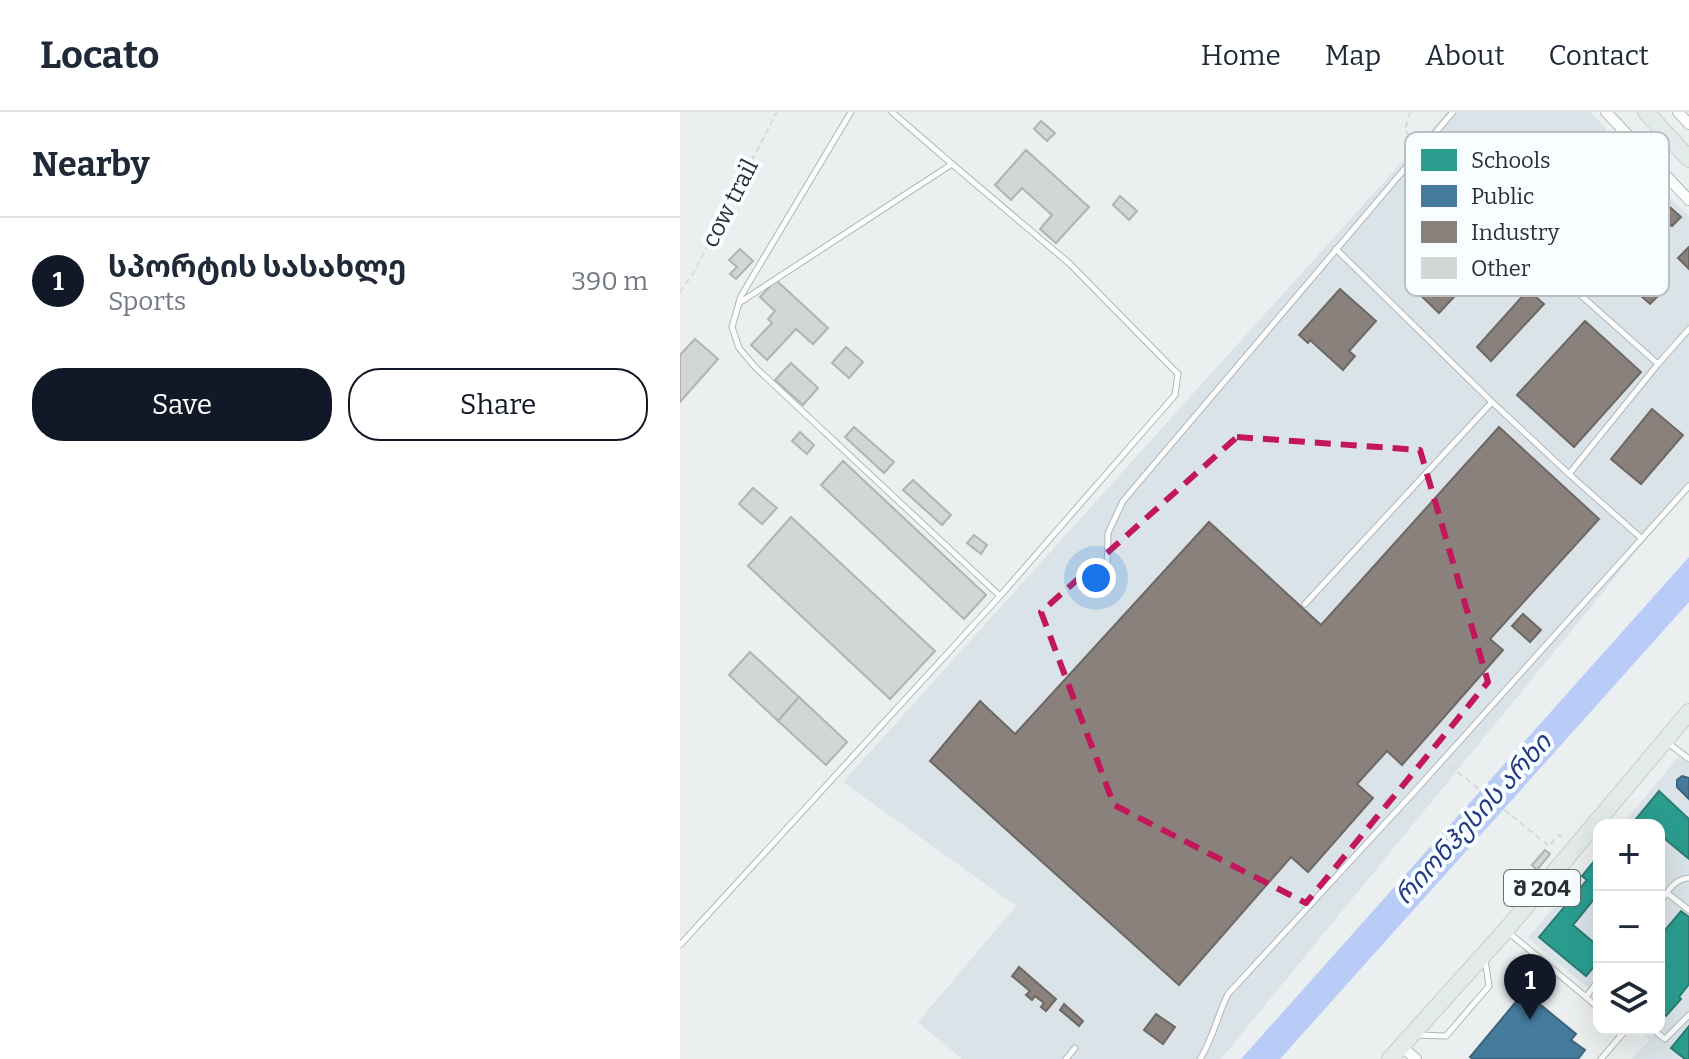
<!DOCTYPE html>
<meta charset="utf-8">
<style>
body{margin:0;font-family:Bitter,"Noto Sans Georgian",serif;background:#f2f2f3;color:#1f2937}
.controls{position:absolute;right:24px;bottom:24px;display:grid;overflow:hidden;border-radius:16px;box-shadow:0 8px 32px #0002}
.controls button{width:72px;height:72px;display:grid;place-items:center;padding:0;border:0;border-bottom:2px solid #e0e1e3;background:#fff;color:#1f2937;font:40px sans-serif}
.you{position:absolute;left:416px;top:466px;width:28px;height:28px;margin:-20px;border:6px solid #fff;border-radius:50%;background:#1a73e8;box-shadow:0 0 0 12px #1a73e833}
.badge{display:grid;place-items:center;width:52px;height:52px;border-radius:50%;background:#111827;color:#fff;font-size:26px;font-weight:700}
.pin{position:absolute;translate:-50% -66px;filter:drop-shadow(0 2px 4px #0008)}
.pin::after{content:'';position:absolute;top:42px;width:28px;height:24px;background:inherit;clip-path:polygon(0 0,100% 0,50% 100%)}
.list{margin:0;padding:0;list-style:none}
h2{display:flex;justify-content:space-between;align-items:center;height:104px;margin:0;padding:0 32px;font-size:34px}
h2 small{font-size:26px;font-weight:400;color:#747a83}
.list li{display:grid;grid-template-columns:52px 1fr auto;gap:24px;align-items:center;box-sizing:border-box;height:128px;padding:0 32px;border-top:2px solid #e0e1e3}
.list b{display:block;font-size:30px;white-space:nowrap}
.list p{margin:0;font-size:26px;white-space:nowrap;color:#747a83}
.list em{font-size:26px;font-style:normal;color:#747a83}
.actions{display:flex;gap:16px;padding:24px 32px}
.actions a{flex:1;padding:18px 0;border:2px solid #111827;border-radius:32px;text-align:center;font-size:28px;color:#111827}
.actions .main{background:#111827;color:#fff}
.icon{flex:none;width:44px;height:44px;fill:none;stroke:currentColor;stroke-width:2;stroke-linecap:round;stroke-linejoin:round}
.map{position:relative;flex:none;width:1009px;height:947px;overflow:hidden}
header{display:flex;align-items:center;gap:48px;box-sizing:border-box;height:112px;padding:0 40px;background:#fff;border-bottom:2px solid #e0e1e3}
header strong{font-size:38px}
nav{display:flex;gap:44px;margin-inline-start:auto;font-size:28px}
main{display:flex}
aside{flex:1;background:#fff}
.map>svg:first-child{display:block}
</style>
<header>
<strong>Locato</strong>
<nav><a>Home</a><a>Map</a><a>About</a><a>Contact</a></nav>
</header>
<main>
<aside>
<h2>Nearby<small></small></h2>
<ul class="list">
<li><span class="badge">1</span><div><b>სპორტის სასახლე</b><p>Sports</p></div><em>390 m</em></li>
</ul>
<div class="actions"><a class="main">Save</a><a>Share</a></div>
</aside>
<div class="map">
<svg width="1009" height="947" viewBox="0 0 1009 947">
<rect width="100%" height="100%" fill="#ebeff0"/>
<g fill="#dae3e7">
<polygon points="767,0 910,0 926,16 925,22 1009,104 1009,375 541,947 282,947 238,910 336,794 163,670"/>
<polygon points="999,644 1009,652 1009,947 952,947 970,928 957,917 979,917 979,713 942,713"/>
<polygon points="919,741 919,885 848,826"/>
</g>
<polygon fill="#b9cbf7" points="1009,445 1009,490 600,947 561,947"/>
<g fill="#2a9d8f" stroke="#2b7c72" stroke-width="2">
<polygon points="979,679 1009,707 1009,747 979,722 979,713 951,713"/>
<polygon points="919,743 919,781 893,813 919,835 919,849 906,864 859,825 907,768 902,764"/>
<polygon points="1001,799 1009,805 1009,872 999,885 1001,887 986,904 979,899 979,825"/>
<polygon points="1009,914 1009,947 1005,947 991,936"/>
</g>
<g fill="#457b9d" stroke="#3e647c" stroke-width="2">
<polygon points="1002,664 1009,666 1009,687 997,675 997,668"/>
<polygon points="840,885 852,895 856,889 896,922 891,928 905,938 898,947 793,947 790,945"/>
</g>
<g fill="#8a817c" stroke="#6e6865" stroke-width="2">
<polygon points="983,89 1001,105 992,114 975,97"/>
<polygon points="796,106 824,131 759,201 732,175"/>
<polygon points="1009,135 1009,157 998,146"/>
<polygon points="952,160 978,184 970,192 944,169"/>
<polygon points="660,177 696,209 669,239 675,244 663,258 630,228 628,231 619,223"/>
<polygon points="848,178 864,192 811,249 797,235"/>
<polygon points="905,209 961,260 894,335 837,283"/>
<polygon points="972,297 1003,323 961,372 931,347"/>
<polygon points="819,315 919,407 810,527 823,538 722,653 707,639 677,672 693,686 628,760 611,745 499,873 250,649 300,589 335,622 529,410 641,513"/>
<polygon points="843,502 861,518 850,530 832,514"/>
<polygon points="339,855 376,887 366,899 361,895 364,891 355,884 352,888 346,883 350,879 332,864"/>
<polygon points="384,892 403,909 399,914 380,898"/>
<polygon points="476,902 495,915 483,932 464,918"/>
</g>
<g fill="#d3d6d7" stroke="#b0b2b4" stroke-width="2">
<polygon points="361,9 375,21 367,29 354,17"/>
<polygon points="346,38 409,95 376,131 360,117 372,103 342,76 331,88 315,73"/>
<polygon points="440,84 457,99 449,108 433,93"/>
<polygon points="60,137 73,149 56,167 50,162 57,155 49,148"/>
<polygon points="96,168 148,216 133,232 116,217 87,248 71,233 92,211 88,207 95,199 80,185"/>
<polygon points="15,227 38,247 0,290 0,243"/>
<polygon points="166,235 183,250 169,266 152,251"/>
<polygon points="111,251 138,276 123,293 95,268"/>
<polygon points="174,315 214,350 204,361 165,325"/>
<polygon points="120,320 134,333 127,342 112,329"/>
<polygon points="163,349 306,483 284,507 141,373"/>
<polygon points="233,368 271,403 262,413 223,378"/>
<polygon points="73,376 97,396 82,412 59,392"/>
<polygon points="111,405 255,539 210,587 68,454"/>
<polygon points="294,423 307,433 301,442 287,431"/>
<polygon points="70,540 119,585 98,609 49,563"/>
<polygon points="119,585 167,630 146,653 98,609"/>
<polygon points="865,738 870,742 857,758 852,753"/>
</g>
<g fill="none" stroke-linecap="round" stroke-linejoin="round">
<g stroke="#b3b6b7" stroke-width="7">
<g id="service">
<polyline points="171,0 61,184 52,215 59,236 75,255 320,484"/>
<polyline points="212,0 272,52"/>
<polyline points="739,39 978,252"/>
<polyline points="656,137 812,290 889,362 978,252 1009,217"/>
<polyline points="889,362 961,426"/>
<polyline points="427,458 428,421 443,389 773,0"/>
<polyline points="625,492 812,290"/>
<polyline points="988,631 1009,647"/>
<polyline points="987,781 1009,798"/>
<path d="M979 792C987 781 993 767 1009 766"/>
<polyline points="828,820 906,885 919,868"/>
<polyline points="0,833 320,484 495,283 498,262 390,152 272,52 59,191"/>
<polyline points="906,885 919,897"/>
<polyline points="972,917 985,927 1009,903"/>
<polyline points="737,923 766,924 809,874 805,847"/>
<polyline points="386,947 395,936"/>
<path d="M520 947C533 927 537 904 548 882L734 680 1009 374"/>
<polyline points="921,947 945,919 943,917"/>
</g>
</g>
<g stroke="#b3b6b7" stroke-width="12">
<g id="minor">
<polyline points="926,0 1009,88"/>
<polyline points="998,0 1009,12"/>
<polyline points="721,934 736,947"/>
</g>
</g>
<g stroke="#cacccc" stroke-width="18">
<g id="primary">
<polyline points="966,0 1009,47"/>
<polyline points="710,947 826,818 1009,600"/>
</g>
</g>
<g stroke="#d8dada" stroke-width="2" stroke-dasharray="6 4" stroke-linecap="butt">
<polyline points="730,0 725,18 734,31"/>
<polyline points="0,180 14,160 97,0"/>
<polyline points="770,654 869,734 879,723 885,728"/>
</g>
<use href="#service" stroke="#fcfdfd" stroke-width="5"/>
<use href="#minor" stroke="#fcfdfd" stroke-width="10"/>
<use href="#primary" stroke="#e2eaea" stroke-width="16"/>
</g>
<path fill="none" stroke="#c2185b" stroke-width="6" stroke-dasharray="16 10" stroke-linejoin="round" d="M557 325 740 338 808 570 626 791 434 693 361 500Z"/>
<g text-anchor="middle" dominant-baseline="central" stroke-width="8" stroke-linejoin="round" paint-order="stroke">
<rect fill="#f8fdff" stroke="#696d6e" stroke-width="2" x="824" y="758" width="76" height="36" rx="6"/>
<g font-size="22" font-weight="bold" fill="#2c2f30">
<text x="862" y="776">შ 204</text>
</g>
<g font-size="24" fill="#2c2f30" stroke="#f8fdff">
<text transform="translate(50 91) rotate(-63)">cow trail</text>
</g>
<g font-size="26" font-style="italic" fill="#263a82" stroke="#f8fdff">
<text transform="translate(793 707) rotate(-48)">რიონჰესის არხი</text>
</g>
</g>
<rect x="725" y="20" width="264" height="164" rx="12" fill="#f8fdff" stroke="#bbbfc1" stroke-width="2"/>
<rect x="741" y="37" width="36" height="22" fill="#2a9d8f"/>
<rect x="741" y="73" width="36" height="22" fill="#457b9d"/>
<rect x="741" y="109" width="36" height="22" fill="#8a817c"/>
<rect x="741" y="145" width="36" height="22" fill="#d3d6d7"/>
<g font-size="22" fill="#2c2f30">
<text x="791" y="56">Schools</text>
<text x="791" y="92">Public</text>
<text x="791" y="128">Industry</text>
<text x="791" y="164">Other</text>
</g>
</svg>
<div class="controls">
<button>+</button>
<button>−</button>
<button><svg class="icon" aria-label="layers" viewBox="0 0 24 24"><path d="M12 4l9 5-9 5-9-5zM3 14l9 5 9-5"/></svg></button>
</div>
<div class="you"></div>
<div class="pin badge" style="left:850px;top:908px">1</div>
</div>
</main>
